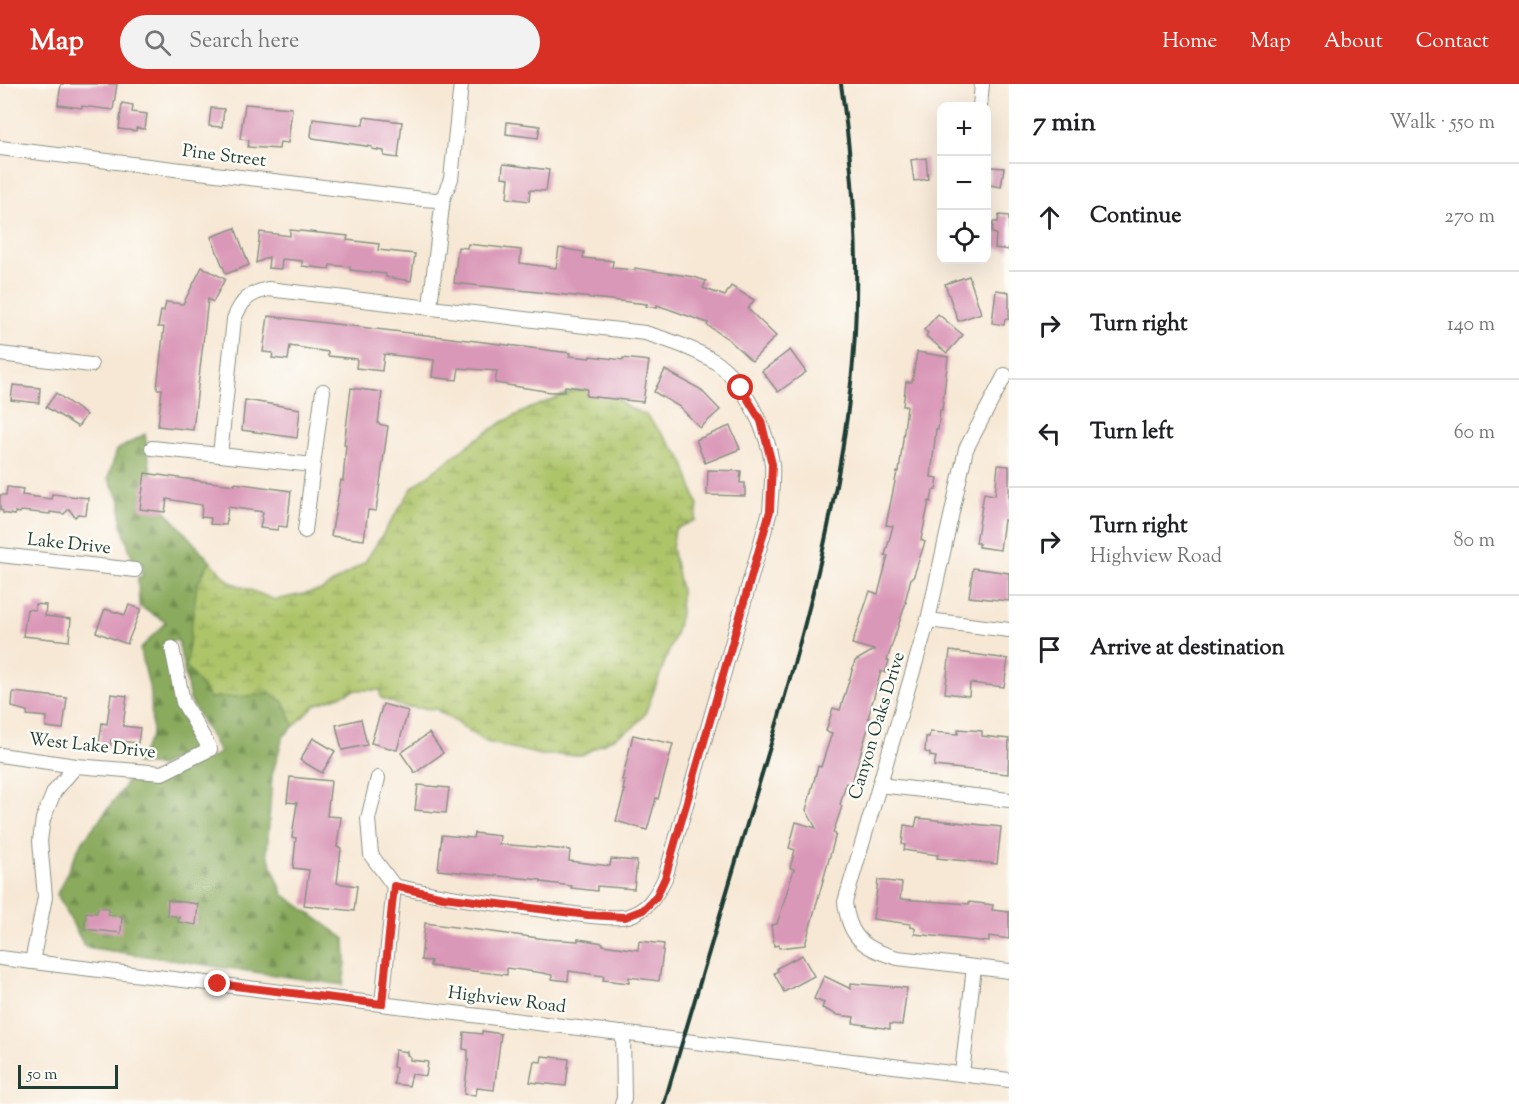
<!DOCTYPE html>
<meta charset="utf-8">
<style>
body{margin:0;font-family:"Sorts Mill Goudy",serif;background:#f2f2f2;color:#202124}
.controls{position:absolute;right:18px;top:18px;display:grid;overflow:hidden;border-radius:12px;box-shadow:0 6px 24px #0002}
.controls button{width:54px;height:54px;display:grid;place-items:center;padding:0;border:0;border-bottom:2px solid #e0e0e0;background:#fff;color:#202124;font:30px sans-serif}
.scale{position:absolute;left:18px;bottom:15px;width:100px;box-sizing:border-box;padding-left:6px;border:3px solid #1f3d34;border-top:0;font-size:16px;line-height:21px;white-space:nowrap;color:#1f3d34;-webkit-text-stroke:4px #fdfcf7;paint-order:stroke}
.stop{position:absolute;width:18px;height:18px;margin:-14px;border:4px solid #d93025;border-radius:50%;background:#fff}
.stop.end{background:#d93025;border-color:#fff;box-shadow:0 2px 6px #0008}
.list{margin:0;padding:0;list-style:none}
h2{display:flex;justify-content:space-between;align-items:center;height:78px;margin:0;padding:0 24px;font-size:26px}
h2 small{font-size:20px;font-weight:400;color:#757577}
.list li{display:grid;grid-template-columns:39px 1fr auto;gap:18px;align-items:center;box-sizing:border-box;height:108px;padding:0 24px;border-top:2px solid #e0e0e0}
.list b{display:block;font-size:22px;white-space:nowrap}
.list p{margin:0;font-size:20px;white-space:nowrap;color:#757577}
.list em{font-size:20px;font-style:normal;color:#757577}
.icon{flex:none;width:33px;height:33px;fill:none;stroke:currentColor;stroke-width:2;stroke-linecap:round;stroke-linejoin:round}
.map{position:relative;flex:none;width:1009px;height:1020px;overflow:hidden}
header{display:flex;align-items:center;gap:36px;box-sizing:border-box;height:84px;padding:0 30px;background:#d93025;color:#fff}
header strong{font-size:28px}
nav{display:flex;gap:33px;margin-inline-start:auto;font-size:21px}
.search{width:420px;height:54px;background:#f2f2f2;display:flex;align-items:center;gap:15px;box-sizing:border-box;padding:0 21px;border-radius:33px;color:#757577;font-size:22px}
main{display:flex}
aside{flex:1;background:#fff}
.map>svg:first-child{display:block}
</style>
<header>
<strong>Map</strong>
<div class="search"><svg class="icon" aria-label="search" viewBox="0 0 24 24"><circle cx="10" cy="10" r="6"/><path d="M15 15l6 6"/></svg>Search here</div>
<nav><a>Home</a><a>Map</a><a>About</a><a>Contact</a></nav>
</header>
<main>
<div class="map">
<svg width="1009" height="1020" viewBox="0 0 1009 1020">
<defs>
<pattern id="forest-firs" width="22" height="20" patternUnits="userSpaceOnUse" patternTransform="scale(1.5)"><rect width="22" height="20" fill="#8aaa5d"/><path d="M5 1l3.5 6h-7zM16 11l3.5 6h-7z" fill="#708c4e"/></pattern>
<pattern id="wetland-marsh" width="20" height="14" patternUnits="userSpaceOnUse" patternTransform="scale(1.5)"><rect width="20" height="14" fill="#aec469"/><path d="M1 5h8M5 5V1M11 12h8M15 12V8" fill="none" stroke="#8da057"/></pattern>
</defs>
<rect width="100%" height="100%" fill="#fdfcf7"/>
<filter id="ink" filterUnits="userSpaceOnUse"><feTurbulence type="fractalNoise" baseFrequency=".0167" numOctaves="2"/><feDisplacementMap in="SourceGraphic" scale="12" xChannelSelector="R" yChannelSelector="G"/><feConvolveMatrix kernelMatrix="1 2 1 2 8 2 1 2 1" color-interpolation-filters="sRGB"/></filter>
<filter id="wash" filterUnits="userSpaceOnUse"><feTurbulence type="fractalNoise" baseFrequency=".008" numOctaves="4" result="noise"/><feDisplacementMap in="SourceGraphic" scale="24" xChannelSelector="R" yChannelSelector="G"/><feGaussianBlur stdDeviation="1.35" result="paint"/><feColorMatrix in="noise" values="0 0 0 0 0 0 0 0 0 0 0 0 0 0 0 0 0 1.4 0 .05"/><feComposite in="paint" operator="in"/></filter>
<g filter="url(#wash)">
<rect width="100%" height="100%" fill="#f7e8d5"/>
<polygon fill="url(#forest-firs)" stroke="#547448" stroke-width="1.5" points="145,350 153,402 163,424 210,477 197,501 210,614 248,612 270,608 285,620 294,642 283,653 272,691 267,769 283,810 345,855 346,879 343,901 85,863 57,810 80,761 122,706 129,693 166,695 220,669 190,616 178,556 163,559 175,619 200,662 160,682 136,680 152,651 151,610 140,565 166,538 139,522 138,493 142,493 143,480 134,479 121,440 121,418 108,394 117,366"/>
<polygon fill="url(#wetland-marsh)" stroke="#66804e" stroke-width="1.5" points="603,304 616,312 625,322 646,331 682,374 698,421 696,436 675,445 672,464 681,506 680,531 675,551 645,630 634,643 582,671 541,671 486,658 436,625 404,623 381,614 380,606 356,606 315,621 294,642 285,620 270,608 248,612 210,614 186,582 197,501 210,477 230,498 275,516 322,506 365,478 413,403 475,356 503,338 531,324 576,306"/>
<g id="blocks">
<g fill="#da98b8">
<polygon points="61,0 117,0 113,26 82,22 82,24 58,21"/>
<polygon points="122,19 133,21 132,28 147,30 145,45 136,44 136,47 119,45"/>
<polygon points="245,20 292,24 288,59 280,58 279,65 248,63 249,56 240,55"/>
<polygon points="211,24 224,25 222,43 209,42"/>
<polygon points="364,33 402,38 398,74 384,72 384,67 372,65 372,63 313,54 311,52 313,35 363,41"/>
<polygon points="507,38 540,42 538,54 506,50"/>
<polygon points="926,74 928,95 914,97 911,76"/>
<polygon points="503,80 549,86 546,107 530,106 529,117 507,114 509,94 502,93"/>
<polygon points="991,83 1004,84 1001,103 989,101"/>
<polygon points="999,131 1009,132 1009,166 995,164 996,150 992,149 993,138 998,138"/>
<polygon points="235,144 249,181 226,190 211,153"/>
<polygon points="290,146 348,152 347,156 379,160 378,166 415,170 411,197 386,193 386,190 350,186 350,183 330,181 329,185 302,182 302,177 282,175 281,185 268,184 269,173 256,179 260,148 290,152"/>
<polygon points="468,160 521,166 520,179 556,184 559,164 584,168 583,174 613,177 612,184 635,186 635,184 694,193 706,197 703,204 725,212 731,202 754,216 748,225 776,252 752,277 728,255 707,241 708,239 657,221 657,224 646,222 647,220 454,199 458,163 467,164"/>
<polygon points="202,183 225,195 213,218 208,215 193,346 158,342 162,305 157,305 164,243 158,243 161,227 164,227 166,218 183,220"/>
<polygon points="969,192 981,229 958,237 945,200"/>
<polygon points="996,206 1009,208 1009,235 1005,235 1004,241 992,239"/>
<polygon points="938,230 963,251 947,269 926,252 928,249 924,246"/>
<polygon points="268,232 484,258 570,269 569,272 590,274 590,272 623,276 623,274 649,277 643,318 586,312 587,305 565,302 564,308 551,308 495,299 497,287 459,284 457,296 432,293 434,276 384,270 382,287 356,284 357,275 328,272 328,268 290,262 288,276 272,274 273,269 263,268"/>
<polygon points="790,266 806,288 778,308 762,287"/>
<polygon points="917,268 948,273 942,326 940,326 938,346 936,345 931,393 938,394 936,406 933,406 931,418 929,417 921,456 925,458 913,494 911,494 905,518 906,518 887,576 889,577 885,589 881,587 868,634 871,635 851,701 846,699 840,721 842,722 833,749 836,750 805,861 779,864 779,861 774,862 771,841 777,840 794,785 790,784 795,766 789,764 796,738 816,744 806,726 818,682 821,683 832,649 826,647 833,624 840,626 855,577 874,566 852,560 870,507 878,510 888,472 885,471 893,442 886,441 897,388 899,388 907,322 903,322 906,298 912,298"/>
<polygon points="665,286 700,305 720,326 700,344 680,323 654,308"/>
<polygon points="13,301 40,304 39,319 11,316"/>
<polygon points="351,304 382,308 378,340 388,342 376,427 368,426 364,456 331,452 341,396 343,397 346,361 344,361"/>
<polygon points="56,309 86,331 78,343 46,323"/>
<polygon points="245,316 300,325 297,354 242,346"/>
<polygon points="730,342 740,365 705,379 696,356"/>
<polygon points="998,381 1009,382 1009,437 1004,436 1000,466 979,463 979,459 976,459 984,409 995,411"/>
<polygon points="708,386 741,387 740,399 745,399 745,412 707,411"/>
<polygon points="145,389 200,397 235,401 235,399 291,407 287,443 278,442 277,446 260,444 263,428 228,423 226,441 210,440 211,434 201,433 202,421 167,415 165,428 140,425"/>
<polygon points="7,403 23,405 22,411 51,415 52,410 88,414 86,431 78,430 75,433 69,425 64,430 50,428 50,430 21,427 20,429 15,428 15,431 3,429 3,427 0,426 0,411 6,411"/>
<polygon points="973,484 1009,489 1009,517 969,513"/>
<polygon points="35,520 46,521 45,532 71,535 69,557 23,552 27,525 35,526"/>
<polygon points="129,521 141,525 127,560 96,548 105,525 125,531"/>
<polygon points="950,567 1008,575 1004,603 970,599 969,612 945,609"/>
<polygon points="13,608 67,614 63,645 46,643 47,633 27,631 27,627 12,623"/>
<polygon points="111,610 127,612 123,642 140,644 138,659 111,656 110,662 99,661 102,639 107,640"/>
<polygon points="383,620 408,627 397,666 371,659"/>
<polygon points="361,635 367,661 342,666 336,641"/>
<polygon points="958,645 982,647 982,652 1009,655 1008,690 934,682 936,673 930,672 930,669 925,668 926,653 929,653 930,648 958,650"/>
<polygon points="429,649 443,669 415,689 401,669"/>
<polygon points="633,651 673,660 658,715 656,714 647,746 616,737 625,706 623,706 625,696 622,696"/>
<polygon points="313,654 335,667 322,689 300,676"/>
<polygon points="290,693 331,697 327,732 341,733 337,763 341,764 337,799 357,802 354,827 304,821 309,786 293,784 296,754 292,753 297,719 287,718"/>
<polygon points="418,701 449,704 446,729 415,726"/>
<polygon points="917,734 1001,743 997,780 937,774 938,771 904,766 905,761 902,760 904,741 915,743"/>
<polygon points="474,749 500,752 499,760 570,766 569,777 610,782 611,775 637,777 634,805 597,802 597,807 571,804 572,802 541,798 541,796 438,786 442,751 473,754"/>
<polygon points="878,796 902,799 900,815 969,820 969,818 993,821 992,826 1009,828 1009,855 989,852 989,858 915,850 915,844 910,843 911,840 873,835"/>
<polygon points="168,816 198,820 196,841 178,838 179,833 167,831"/>
<polygon points="98,823 109,824 108,831 122,832 121,849 84,845 86,828 97,829"/>
<polygon points="425,839 546,855 578,857 578,855 603,859 603,861 638,866 639,857 664,860 659,897 629,893 629,899 603,896 604,892 569,887 568,897 552,895 552,891 543,889 507,884 507,891 430,882 431,877 421,876"/>
<polygon points="802,871 814,892 784,908 774,889 778,887 777,884"/>
<polygon points="824,892 851,905 851,899 907,904 902,941 890,940 890,945 853,939 854,933 838,931 822,924 824,919 814,915"/>
<polygon points="482,947 501,950 494,1006 477,1004 476,1011 464,1010 468,978 468,966 463,965 464,948 482,950"/>
<polygon points="395,966 407,968 407,971 410,972 410,976 428,978 426,992 412,990 409,1002 394,1000 396,984 393,983"/>
<polygon points="542,972 569,975 566,1002 530,998 534,977 541,978"/>
</g>
</g>
</g>
<g filter="url(#ink)">
<use href="#blocks" fill-opacity="0" stroke="#8b9284" stroke-width="1.5"/>
<g fill="none" stroke-linecap="round" stroke-linejoin="round">
<g stroke="#8b9284" stroke-width="16">
<g id="minor">
<polyline points="980,22 982,0"/>
<polyline points="0,64 423,115 436,116 443,114"/>
<polyline points="430,222 443,114 451,95 461,0"/>
<polyline points="0,270 91,281"/>
<path d="M1005 291 966 365 928 536 845 818C849 854 864 865 898 874L1009 887"/>
<path d="M323 307 313 381 220 371 234 235C242 216 248 210 268 205L645 249C669 256 693 264 714 277 743 295 768 348 772 380 773 395 771 412 770 427L665 794C656 812 648 826 628 832 612 836 576 830 559 828 503 821 449 814 394 802"/>
<polyline points="152,364 220,371"/>
<polyline points="305,447 313,381"/>
<polyline points="0,471 135,486"/>
<polyline points="928,536 1009,546"/>
<polyline points="0,671 76,682 162,689 210,665 183,618 172,564"/>
<polyline points="378,694 368,735 371,771 394,802 382,920"/>
<polyline points="879,701 1009,716"/>
<polyline points="0,874 1009,996"/>
<polyline points="32,878 45,813 40,757 43,735 54,708 76,682"/>
<polyline points="962,990 974,883"/>
<polyline points="622,1020 624,1015 623,949"/>
</g>
</g>
<use href="#minor" stroke="#fff" stroke-width="14"/>
<path stroke="#1f3d34" stroke-width="4" d="M664 1020C695 914 727 808 758 703 798 571 837 436 851 299 862 199 855 99 841 0"/>
</g>
</g>
<g fill="none" stroke-linecap="round" stroke-linejoin="round" filter="url(#ink)">
<polyline stroke="#d93025" stroke-width="8" points="218,900 382,920 394,802 443,813 588,831 625,833 643,826 656,813 665,794 770,427 772,380 761,337 741,304"/>
</g>
<g text-anchor="middle" dominant-baseline="central" stroke-width="5" stroke-linejoin="round" paint-order="stroke">
<g font-size="18" fill="#1f3d34" stroke="#fdfcf7">
<text transform="translate(224 73) rotate(7)">Pine Street</text>
<text transform="translate(69 461) rotate(6)">Lake Drive</text>
<text transform="translate(878 642) rotate(-73)">Canyon Oaks Drive</text>
<text transform="translate(92 663) rotate(6)">West Lake Drive</text>
<text transform="translate(507 917) rotate(7)">Highview Road</text>
</g>
</g>
</svg>
<div class="controls">
<button>+</button>
<button>−</button>
<button><svg class="icon" aria-label="locate" viewBox="0 0 24 24"><circle cx="12" cy="12" r="6"/><path d="M12 2v4M12 18v4M2 12h4M18 12h4"/></svg></button>
</div>
<div class="scale">50 m</div>
<div class="stop" style="left:741px;top:304px"></div>
<div class="stop end" style="left:218px;top:900px"></div>
</div>
<aside>
<h2>7 min<small>Walk · 550 m</small></h2>
<ul class="list">
<li><svg class="icon" aria-label="ahead" viewBox="0 0 24 24"><path d="M12 20V5M6 11l6-6 6 6"/></svg><div><b>Continue</b></div><em>270 m</em></li>
<li><svg class="icon" aria-label="right" viewBox="0 0 24 24"><path d="M7 20v-9h11M14 6l5 5-5 5"/></svg><div><b>Turn right</b></div><em>140 m</em></li>
<li><svg class="icon" aria-label="left" viewBox="0 0 24 24"><path d="M17 20v-9H6M10 6l-5 5 5 5"/></svg><div><b>Turn left</b></div><em>60 m</em></li>
<li><svg class="icon" aria-label="right" viewBox="0 0 24 24"><path d="M7 20v-9h11M14 6l5 5-5 5"/></svg><div><b>Turn right</b><p>Highview Road</p></div><em>80 m</em></li>
<li><svg class="icon" aria-label="arrive" viewBox="0 0 24 24"><path d="M6 21V4h12l-3 4 3 4H6"/></svg><div><b>Arrive at destination</b></div></li>
</ul>
</aside>
</main>
